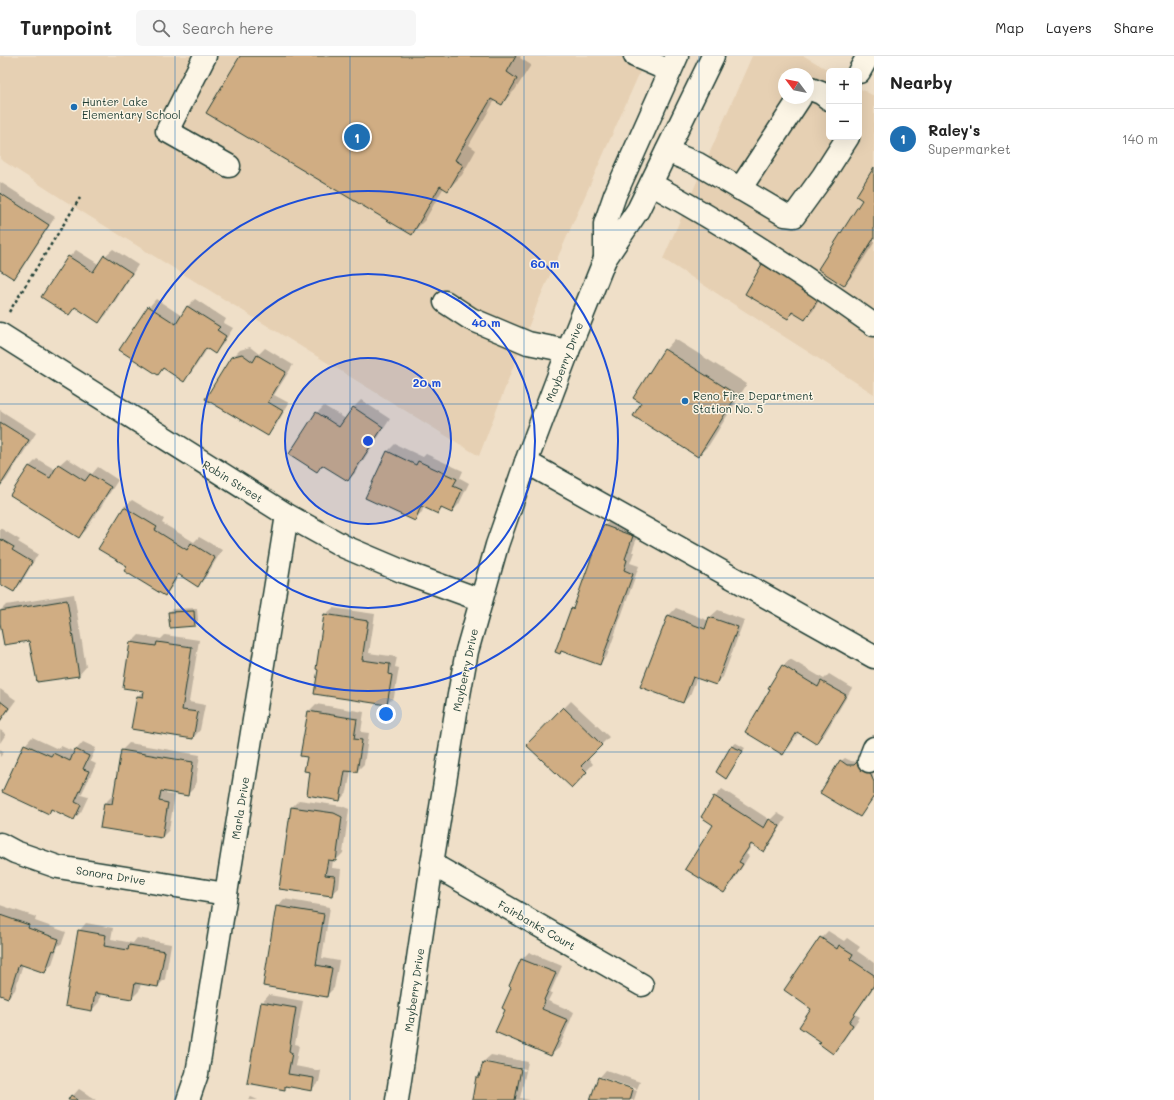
<!DOCTYPE html>
<meta charset="utf-8">
<style>
body{margin:0;font-family:Mali,sans-serif;background:#f6f6f6;color:#222}
.controls{position:absolute;right:12px;top:12px;display:grid;overflow:hidden;border-radius:6px;box-shadow:0 4px 16px #0002}
.controls button{width:36px;height:36px;display:grid;place-items:center;padding:0;border:0;border-bottom:1px solid #e0e0e0;background:#fff;color:#222;font:20px sans-serif}
.compass{position:absolute;left:778px;top:12px;width:36px;height:36px;border-radius:50%;background:#fff;box-shadow:0 4px 16px #0002;rotate:302deg}
.you{position:absolute;left:386px;top:658px;width:14px;height:14px;margin:-10px;border:3px solid #fff;border-radius:50%;background:#1a73e8;box-shadow:0 0 0 6px #1a73e833}
.badge{display:grid;place-items:center;width:26px;height:26px;border-radius:50%;background:#1f6fb2;color:#fff;font-size:13px;font-weight:700}
.pin{position:absolute;translate:-50% -50%;border:2px solid #fff;box-shadow:0 1px 4px #0006}
.list{margin:0;padding:0;list-style:none}
h2{display:flex;justify-content:space-between;align-items:center;height:52px;margin:0;padding:0 16px;font-size:17px}
h2 small{font-size:13px;font-weight:400;color:#767676}
.list li{display:grid;grid-template-columns:26px 1fr auto;gap:12px;align-items:center;box-sizing:border-box;height:60px;padding:0 16px;border-top:1px solid #e0e0e0}
.list b{display:block;font-size:15px;white-space:nowrap}
.list p{margin:0;font-size:13px;white-space:nowrap;color:#767676}
.list em{font-size:13px;font-style:normal;color:#767676}
.icon{flex:none;width:22px;height:22px;fill:none;stroke:currentColor;stroke-width:2;stroke-linecap:round;stroke-linejoin:round}
.map{position:relative;flex:none;width:874px;height:1044px;overflow:hidden}
header{display:flex;align-items:center;gap:24px;box-sizing:border-box;height:56px;padding:0 20px;background:#fff;border-bottom:1px solid #e0e0e0}
header strong{font-size:19px}
nav{display:flex;gap:22px;margin-inline-start:auto;font-size:14px}
.search{width:280px;height:36px;background:#f6f6f6;display:flex;align-items:center;gap:10px;box-sizing:border-box;padding:0 14px;border-radius:6px;color:#767676;font-size:15px}
main{display:flex}
aside{flex:1;background:#fff}
.map>svg:first-child{display:block}
</style>
<header>
<strong>Turnpoint</strong>
<div class="search"><svg class="icon" aria-label="search" viewBox="0 0 24 24"><circle cx="10" cy="10" r="6"/><path d="M15 15l6 6"/></svg>Search here</div>
<nav><a>Map</a><a>Layers</a><a>Share</a></nav>
</header>
<main>
<div class="map">
<svg width="874" height="1044" viewBox="0 0 874 1044">
<rect width="100%" height="100%" fill="#efdfc8"/>
<filter id="ink" filterUnits="userSpaceOnUse"><feTurbulence type="fractalNoise" baseFrequency=".025" numOctaves="2"/><feDisplacementMap in="SourceGraphic" scale="8" xChannelSelector="R" yChannelSelector="G"/><feConvolveMatrix kernelMatrix="1 2 1 2 8 2 1 2 1" color-interpolation-filters="sRGB"/></filter>
<g filter="url(#ink)">
<g fill="#e6d0b3" fill-rule="evenodd">
<polygon points="0,0 647,0 538,246 479,400 84,157 0,103"/>
<path d="M752 0H804L830 15H829V81H859V32L874 40V338L663 203ZM784 18H808V42H784Z"/>
</g>
<g fill="#0003" fill-rule="evenodd">
<polygon points="241,0 521,0 520,2 531,9 515,34 501,48 495,44 469,89 476,94 462,119 448,133 444,131 425,164 411,178"/>
<polygon points="874,113 874,187 854,218 844,229 864,144"/>
<polygon points="0,126 55,161 21,214 14,222 0,212"/>
<polygon points="113,193 138,209 107,258 99,266 76,251 69,258 69,201 76,194 100,209 105,200"/>
<polygon points="770,201 825,234 813,255 805,263 794,256 788,262 763,209"/>
<polygon points="156,243 182,260 188,250 195,243 226,263 224,267 233,272 222,289 215,296 208,292 191,317 184,324 164,312 158,318 121,294 149,251"/>
<polygon points="675,283 747,328 709,389 698,400 643,346 665,294"/>
<polygon points="250,291 259,298 265,292 293,309 274,339 289,347 275,371 267,379 232,302 240,294"/>
<polygon points="361,344 390,363 355,417 348,424 323,409 317,415 317,357 324,350 346,363 353,352"/>
<polygon points="0,354 36,377 6,424 0,430"/>
<polygon points="395,388 423,401 426,398 463,415 460,422 469,427 459,448 452,456 443,452 438,457 424,450 422,456 414,463 387,396"/>
<polygon points="67,402 92,418 98,411 118,424 86,474 79,481 12,439 30,410 37,403 56,414 59,409"/>
<polygon points="132,444 164,463 162,467 194,486 199,481 222,494 205,522 198,529 180,518 172,531 165,538 128,510 124,451"/>
<polygon points="612,463 640,473 632,496 634,496 630,507 639,510 607,600 599,608 562,594 559,597 572,553 576,548 604,470"/>
<polygon points="0,472 20,484 18,486 38,498 21,527 14,535 0,527"/>
<polygon points="74,538 86,611 79,619 0,561 0,555 6,549"/>
<polygon points="197,552 198,565 194,569 169,556 173,553"/>
<polygon points="333,552 375,558 369,597 397,601 395,611 399,612 394,641 387,648 325,559"/>
<polygon points="676,552 709,565 710,561 718,554 744,564 723,621 715,628 697,621 690,639 683,646 641,631 669,559"/>
<polygon points="139,579 161,583 165,579 199,584 189,646 205,649 200,674 193,682 138,640 144,634 131,587"/>
<polygon points="790,603 824,623 829,618 852,632 824,679 816,686 799,676 790,690 783,697 772,632 783,610"/>
<polygon points="0,633 16,644 0,666"/>
<polygon points="571,645 609,681 588,702 593,708 572,730 528,689"/>
<polygon points="316,648 364,656 361,676 369,677 364,708 357,715 351,715 347,736 340,744 311,715 308,700 309,655"/>
<polygon points="0,674 6,678 0,687"/>
<polygon points="32,681 58,693 61,690 75,696 76,694 83,686 96,692 90,705 96,708 81,739 88,741 81,756 74,763 52,753 49,757 25,689"/>
<polygon points="129,687 200,699 195,731 187,739 167,735 166,738 175,739 169,774 162,781 105,747 112,740 114,740 122,694"/>
<polygon points="736,687 745,692 729,718 726,722 717,716 732,690"/>
<polygon points="0,693 4,696 0,701"/>
<polygon points="845,702 851,705 858,706 873,713 874,740 863,756 841,705"/>
<polygon points="722,733 770,764 777,757 786,762 771,787 763,795 753,788 746,798 749,800 731,829 724,836 714,768 715,741"/>
<polygon points="299,744 342,750 349,753 343,797 336,804 333,804 332,812 341,813 339,832 331,839 292,751"/>
<polygon points="284,843 330,851 322,902 339,905 334,932 327,939 277,851"/>
<polygon points="0,849 36,861 35,865 66,876 62,887 58,890 52,908 45,916 23,908 15,934 8,941 0,938"/>
<polygon points="86,867 113,872 111,883 133,887 137,882 171,888 165,923 158,930 141,927 139,935 132,942 101,937 99,946 92,954 79,875"/>
<polygon points="828,875 844,885 847,882 860,891 857,895 874,907 874,931 855,958 860,961 840,989 833,997 819,987 822,985 812,953 821,882"/>
<polygon points="529,896 562,910 550,937 552,937 548,945 574,956 559,992 551,999 506,953 513,931 510,930 522,903"/>
<polygon points="269,939 303,945 295,988 299,989 295,1010 321,1015 319,1026 311,1034 288,1029 284,1033 262,947"/>
<path d="M491 999 528 1006 520 1042 530 1044H470L473 1041 477 1021 481 1017 483 1006ZM488 1006 526 1013 525 1015 488 1008Z"/>
<polygon points="606,1014 640,1026 637,1033 601,1021 601,1023 637,1035 634,1044 591,1044 599,1022"/>
<polygon points="79,1033 96,1044 69,1044"/>
<polygon points="251,1041 258,1044 248,1044"/>
</g>
<g fill="#d0ad83" stroke="#1f3d34">
<polygon points="240,0 516,0 507,16 517,23 502,49 491,43 455,104 463,109 448,135 440,130 412,179 206,57"/>
<polygon points="874,111 874,182 844,230 818,213 862,144 856,140"/>
<polygon points="0,137 49,169 14,223 0,214"/>
<polygon points="104,199 132,217 99,267 75,251 69,259 41,241 68,200 93,216"/>
<polygon points="762,208 819,242 805,264 792,256 788,263 745,238"/>
<polygon points="148,250 176,268 187,250 220,271 217,274 226,280 215,298 206,292 184,326 163,312 158,319 119,294"/>
<polygon points="664,293 737,339 698,401 633,360 641,347 633,342"/>
<polygon points="242,298 253,306 257,299 286,316 268,346 283,355 268,380 205,343 231,301"/>
<polygon points="353,351 383,371 348,425 322,409 317,416 289,398 316,356 339,371"/>
<polygon points="0,366 29,384 0,430"/>
<polygon points="387,395 416,409 418,405 457,423 453,430 462,434 452,457 441,452 438,458 421,450 415,465 365,442"/>
<polygon points="58,408 85,425 90,418 111,431 79,482 10,439 29,410 50,422"/>
<polygon points="124,451 157,471 155,474 187,494 191,487 215,502 198,531 178,518 165,540 124,515 127,510 98,493"/>
<polygon points="603,469 633,480 625,503 627,504 624,514 633,518 600,609 561,595 560,598 555,596 571,552 573,553"/>
<polygon points="0,483 14,491 12,494 32,506 14,536 0,528"/>
<polygon points="67,544 79,620 37,626 29,585 4,589 0,567 0,555"/>
<polygon points="194,555 195,570 170,572 168,556"/>
<polygon points="324,558 368,565 362,604 390,608 389,618 392,619 387,649 314,638 318,614 316,613"/>
<polygon points="668,559 705,573 709,561 738,571 716,629 693,621 683,647 640,631"/>
<polygon points="130,586 156,590 157,586 192,591 182,654 198,656 193,683 131,673 137,640 143,641 144,635 123,632"/>
<polygon points="782,609 818,631 821,625 846,639 816,688 797,676 783,699 745,676 770,633 768,632"/>
<polygon points="0,645 9,652 0,665"/>
<polygon points="563,651 602,689 581,710 587,716 572,732 526,689"/>
<polygon points="308,655 357,663 354,683 362,684 357,716 345,715 340,745 307,739 310,716 304,715 307,701 300,700"/>
<polygon points="24,688 51,700 53,697 70,705 75,693 89,700 83,713 89,715 75,746 81,749 74,764 51,753 49,758 2,736"/>
<polygon points="731,690 743,695 726,723 716,716"/>
<polygon points="121,694 193,706 188,740 161,735 159,745 168,747 162,782 100,772 104,747 112,748"/>
<polygon points="840,704 847,709 854,709 858,705 872,714 870,717 874,726 874,740 860,761 820,737"/>
<polygon points="714,740 764,772 769,763 780,770 764,796 751,788 739,806 743,808 724,837 685,813 713,769 701,761"/>
<polygon points="291,751 334,757 342,761 336,805 328,804 325,819 335,820 332,840 279,833"/>
<polygon points="276,850 324,858 316,909 332,912 327,941 263,930"/>
<polygon points="0,859 29,869 28,872 59,883 55,895 53,894 45,917 19,908 8,942 0,939"/>
<polygon points="78,874 106,879 104,890 128,894 129,889 165,895 158,931 135,927 132,943 95,937 92,955 65,950"/>
<polygon points="820,881 837,893 839,889 853,898 850,903 874,919 874,929 849,966 853,969 833,998 818,987 821,986 799,971 811,953 784,934"/>
<polygon points="521,903 556,917 544,944 545,945 542,953 568,964 551,1000 495,976 505,954 502,952 511,932 509,930"/>
<polygon points="261,946 296,952 289,995 292,997 288,1018 314,1022 312,1035 285,1030 285,1034 247,1027"/>
<polygon points="483,1006 521,1013 515,1044 472,1044 476,1021 479,1021"/>
<polygon points="598,1021 633,1033 630,1044 590,1044"/>
<polygon points="71,1039 78,1044 68,1044"/>
</g>
<g fill="none" stroke-linecap="round" stroke-linejoin="round">
<g stroke="#1f3d34" stroke-width="25">
<g id="minor">
<polyline points="205,0 167,75 229,110"/>
<polyline points="635,0 670,15"/>
<polyline points="859,16 868,0"/>
<polyline points="808,32 821,37 829,43"/>
<polyline points="667,95 698,108 785,159 794,160 823,120 848,81"/>
<path d="M651 128C728 170 802 218 874 269"/>
<polyline points="740,133 800,42"/>
<polyline points="445,246 471,263 528,287 568,295"/>
<polyline points="0,278 287,459 345,491 404,516 481,544"/>
<polyline points="526,406 874,601"/>
<polyline points="869,705 874,692"/>
<polyline points="0,788 15,796 58,811 226,838"/>
<polyline points="432,808 642,929"/>
<polyline points="188,1044 197,1018 287,459"/>
</g>
</g>
<g stroke="#1f3d34" stroke-width="25">
<g id="major">
<polyline points="605,203 605,168 615,139 677,0"/>
<polyline points="397,1044 432,808 457,650 467,595 497,489 526,406 568,295 605,203 638,154 713,0"/>
</g>
</g>
<polyline stroke="#1f3d34" stroke-width="2.5" stroke-dasharray="3 3" stroke-linecap="butt" points="9,256 80,142"/>
<use href="#minor" stroke="#fcf5e5" stroke-width="22"/>
<use href="#major" stroke="#fcf5e5" stroke-width="22"/>
</g>
</g>
<path fill="none" stroke="#1f6fb2" stroke-width="1" stroke-opacity="0.55" d="M175 0V1044M350 0V1044M524 0V1044M699 0V1044M0 174H874M0 348H874M0 522H874M0 696H874M0 870H874"/>
<circle cx="368" cy="385" r="83" fill="#1d4ed8" fill-opacity=".12"/>
<g fill="none" stroke="#1d4ed8" stroke-width="2">
<circle cx="368" cy="385" r="83"/>
<circle cx="368" cy="385" r="167"/>
<circle cx="368" cy="385" r="250"/>
</g>
<g fill="#1f6fb2" stroke="#fcf5e5" stroke-width="1.5">
<circle cx="74" cy="51" r="4"/>
<circle cx="685" cy="345" r="4"/>
</g>
<g text-anchor="middle" dominant-baseline="central" stroke-width="3" stroke-linejoin="round" paint-order="stroke">
<g font-size="11" fill="#1f3d34" stroke="#fcf5e5" text-anchor="start">
<text x="82" y="45">Hunter Lake<tspan x="82" dy="13">Elementary School</tspan></text>
<text x="693" y="339">Reno Fire Department<tspan x="693" dy="13">Station No. 5</tspan></text>
</g>
<g font-size="11" fill="#1f3d34" stroke="#fcf5e5">
<text transform="translate(564 306) rotate(-69)">Mayberry Drive</text>
<text transform="translate(233 425) rotate(32)">Robin Street</text>
<text transform="translate(465 614) rotate(-78)">Mayberry Drive</text>
<text transform="translate(240 752) rotate(-81)">Marla Drive</text>
<text transform="translate(111 819) rotate(9)">Sonora Drive</text>
<text transform="translate(537 869) rotate(30)">Fairbanks Court</text>
<text transform="translate(414 934) rotate(-82)">Mayberry Drive</text>
</g>
</g>
<circle cx="368" cy="385" r="6" fill="#1d4ed8" stroke="#fcf5e5" stroke-width="2"/>
<g font-size="12" text-anchor="middle" font-weight="bold" fill="#1d4ed8" stroke="#fcf5e5" stroke-width="3" stroke-linejoin="round" paint-order="stroke">
<text x="545" y="212">60 m</text>
<text x="486" y="271">40 m</text>
<text x="427" y="331">20 m</text>
</g>
</svg>
<div class="controls">
<button>+</button>
<button>−</button>
</div>
<svg class="compass" viewBox="-18 -18 36 36"><path d="M0-13l5 13h-10z" fill="#e53935"/><path d="M0 13l5-13h-10z" fill="#767676"/></svg>
<div class="you"></div>
<div class="pin badge" style="left:357px;top:81px">1</div>
</div>
<aside>
<h2>Nearby<small></small></h2>
<ul class="list">
<li><span class="badge">1</span><div><b>Raley's</b><p>Supermarket</p></div><em>140 m</em></li>
</ul>
</aside>
</main>
